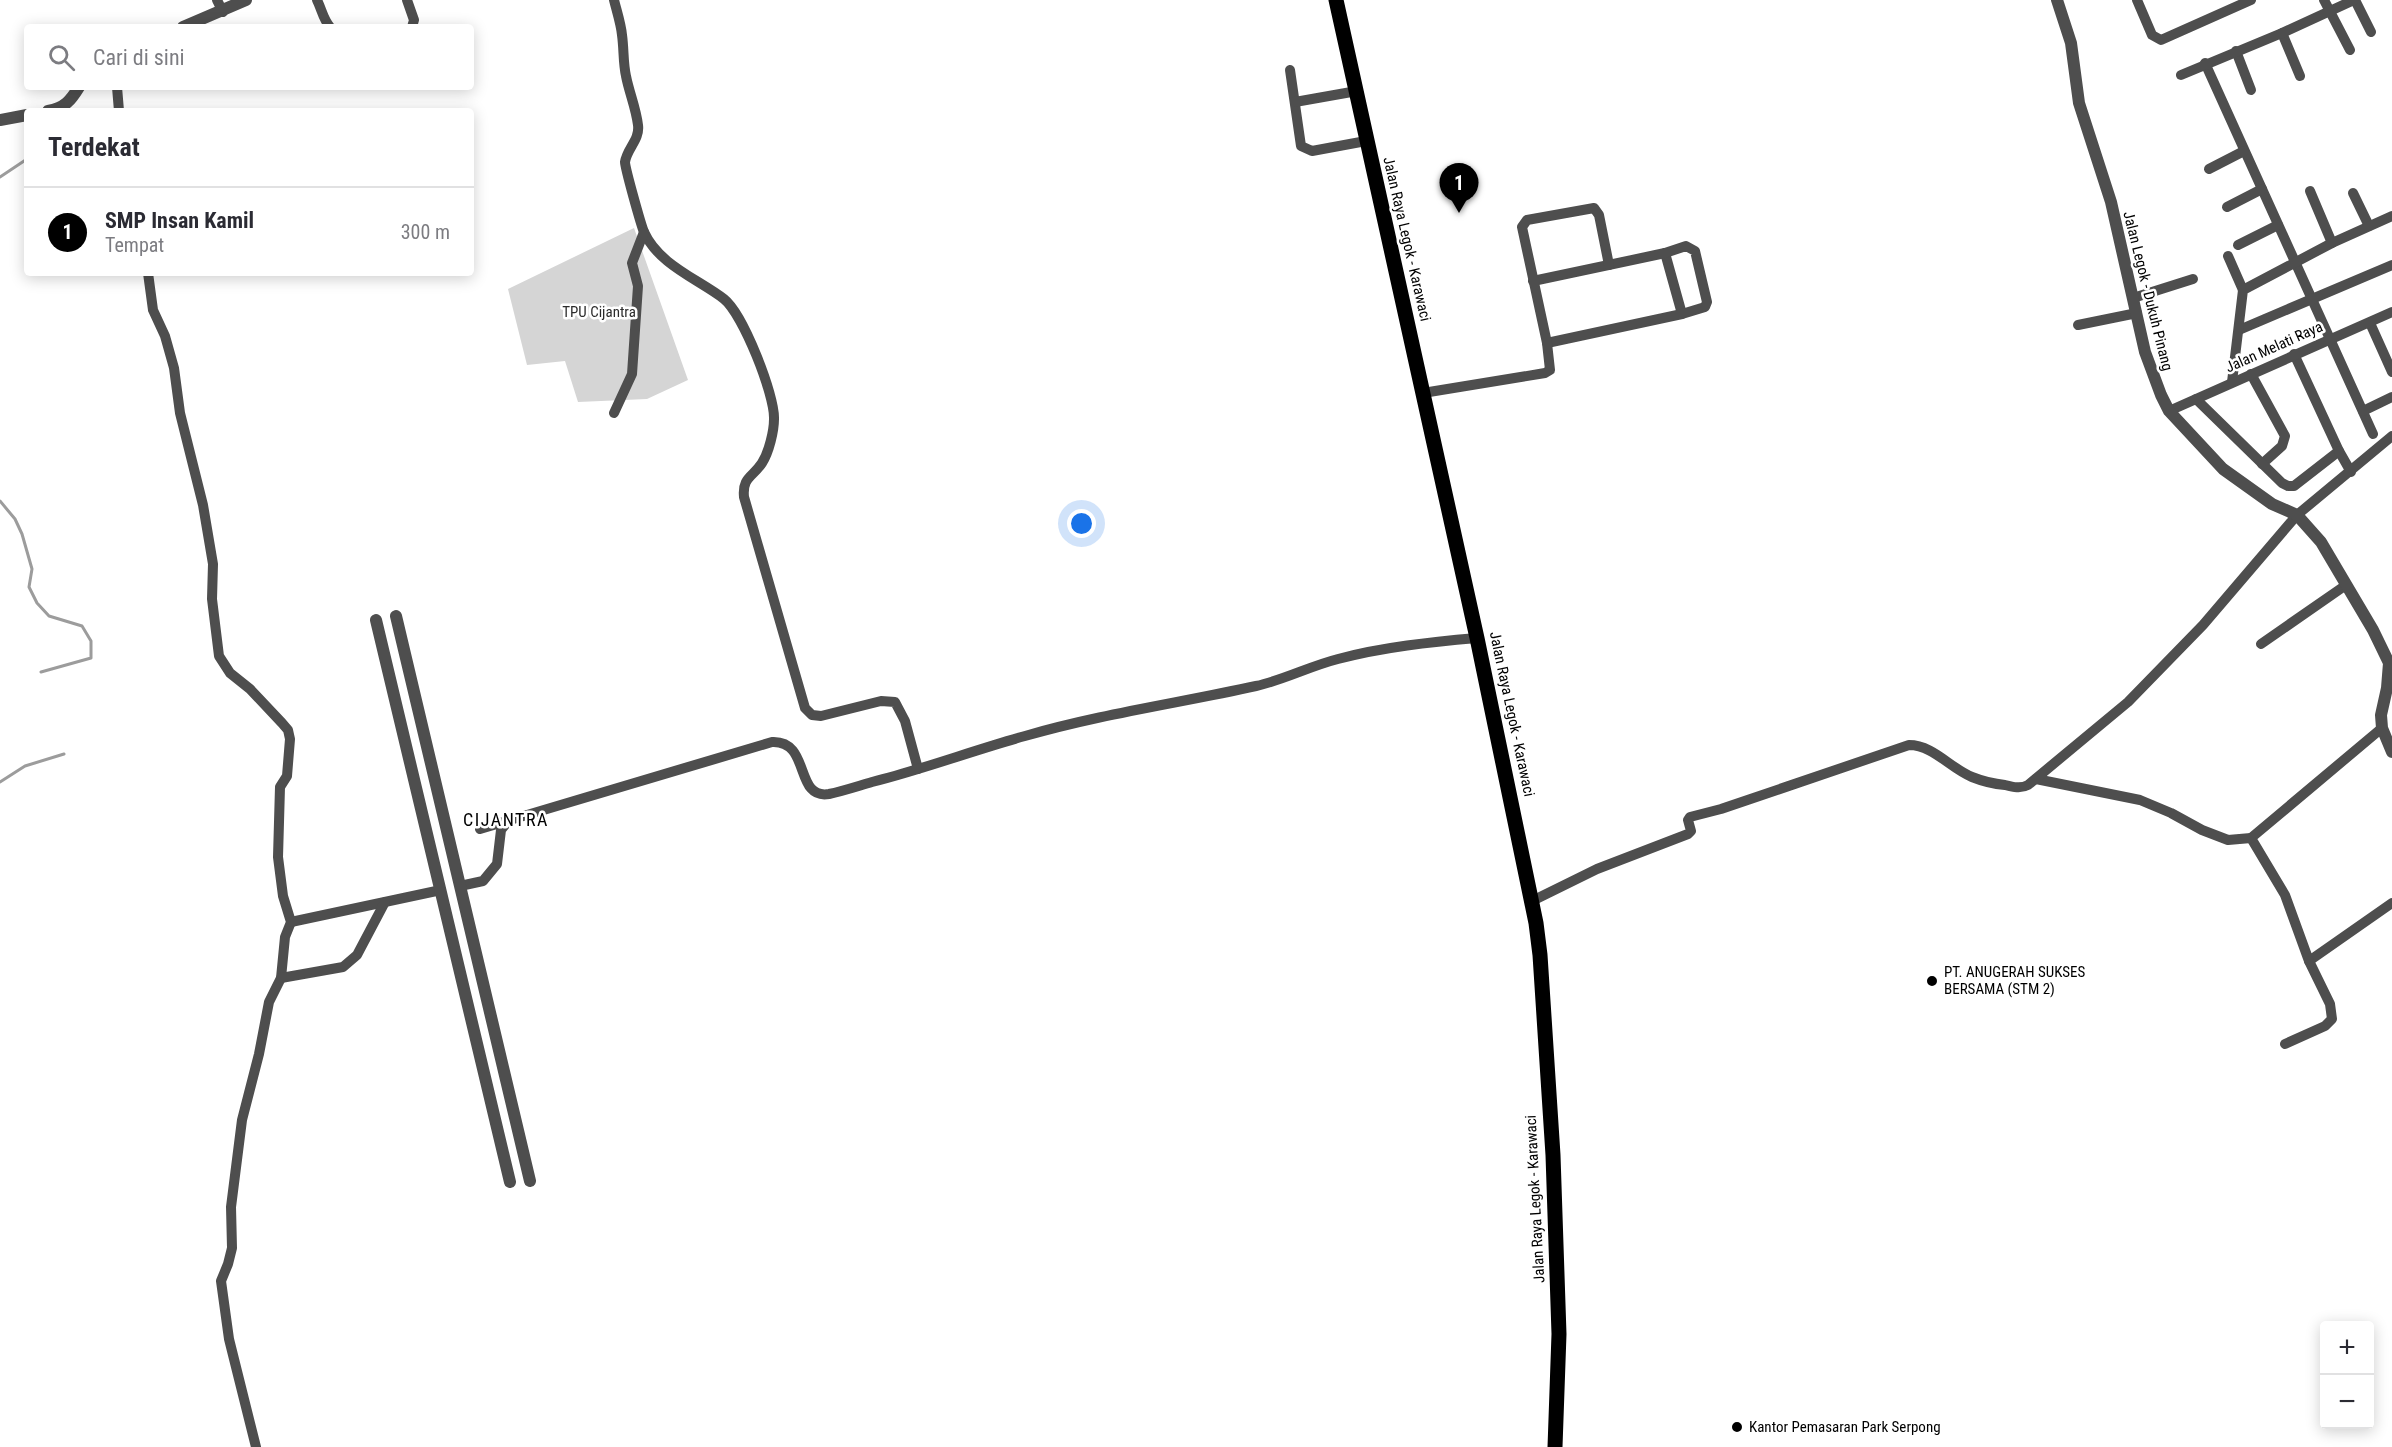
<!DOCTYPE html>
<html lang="id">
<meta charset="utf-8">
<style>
body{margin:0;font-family:"Roboto Condensed",sans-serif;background:#f7f7f7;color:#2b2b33}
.controls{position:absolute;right:18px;bottom:18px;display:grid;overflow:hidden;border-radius:6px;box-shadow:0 3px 15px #0003}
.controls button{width:54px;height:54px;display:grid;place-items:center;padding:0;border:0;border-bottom:2px solid #e1e1e2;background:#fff;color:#2b2b33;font:30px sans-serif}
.you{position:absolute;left:1082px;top:524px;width:21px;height:21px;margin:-15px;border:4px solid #fff;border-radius:50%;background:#1a73e8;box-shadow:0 0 0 9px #1a73e833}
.badge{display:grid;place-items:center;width:39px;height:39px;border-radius:50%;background:#000;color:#fff;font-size:20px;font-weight:700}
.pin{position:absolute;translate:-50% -50px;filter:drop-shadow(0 2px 3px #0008)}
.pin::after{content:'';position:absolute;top:32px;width:21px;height:18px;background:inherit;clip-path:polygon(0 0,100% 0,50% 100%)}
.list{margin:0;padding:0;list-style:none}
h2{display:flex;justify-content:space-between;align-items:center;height:78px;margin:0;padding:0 24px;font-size:26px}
h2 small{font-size:20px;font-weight:400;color:#7c7c81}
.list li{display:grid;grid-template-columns:39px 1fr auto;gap:18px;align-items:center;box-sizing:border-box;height:90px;padding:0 24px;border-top:2px solid #e1e1e2}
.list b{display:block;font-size:22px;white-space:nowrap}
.list p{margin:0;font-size:20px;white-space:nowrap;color:#7c7c81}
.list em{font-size:20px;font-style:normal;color:#7c7c81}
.icon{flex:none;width:33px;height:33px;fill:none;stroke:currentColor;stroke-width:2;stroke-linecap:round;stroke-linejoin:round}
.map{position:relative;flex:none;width:2392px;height:1447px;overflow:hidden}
.search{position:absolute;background:#fff;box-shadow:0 3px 15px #0003;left:24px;top:24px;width:450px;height:66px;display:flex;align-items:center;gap:15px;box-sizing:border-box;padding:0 21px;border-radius:6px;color:#7c7c81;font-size:22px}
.panel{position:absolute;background:#fff;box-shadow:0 3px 15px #0003;left:24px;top:108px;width:450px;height:168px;border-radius:6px}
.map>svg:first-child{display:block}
</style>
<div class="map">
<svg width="2392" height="1447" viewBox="0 0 2392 1447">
<rect width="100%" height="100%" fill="#fff"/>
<polygon fill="#d5d5d5" points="634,228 688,380 647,399 578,402 565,361 527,365 508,289"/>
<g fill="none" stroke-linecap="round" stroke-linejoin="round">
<g stroke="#9c9c9c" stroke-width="3">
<polyline points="0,177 27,159"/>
<polyline points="0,501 15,519 22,534 32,569 29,587 37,603 49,616 82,626 91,641 91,658 41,672"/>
<polyline points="0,782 25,766 64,754"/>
</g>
<g stroke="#4e4e4e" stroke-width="10">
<polyline points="217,0 223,12"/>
<path d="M317 0C322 10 323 19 330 27"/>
<polyline points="407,0 414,20 412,27"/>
<path d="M614 0C617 12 621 24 622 35 624 49 623 63 626 76 629 92 636 108 638 125 640 140 627 148 625 162 625 168 641 225 644 232 659 265 698 279 724 299 743 314 775 395 774 419 774 431 769 452 762 463 753 477 742 477 744 497L805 708 812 715 821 716 881 701 895 702 905 721 918 769"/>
<polyline points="2137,0 2152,35 2161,40 2251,0"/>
<polyline points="2324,0 2350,50"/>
<polyline points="2355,0 2371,32"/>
<polyline points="2282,33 2300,76"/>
<polyline points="2236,51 2251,90"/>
<polyline points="2205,63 2373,434"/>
<polyline points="1290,70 1301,146 1312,151 1366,141"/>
<polyline points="2181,75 2282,33 2354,0"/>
<polyline points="117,87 119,111"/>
<polyline points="1295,102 1357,91"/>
<polyline points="2209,169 2244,151"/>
<polyline points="2310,191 2332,243"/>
<polyline points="2353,193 2369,226"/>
<polyline points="2227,207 2262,189"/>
<polyline points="2238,245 2278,225"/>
<polyline points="1665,253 1682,314"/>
<polyline points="2228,256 2243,290"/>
<polyline points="148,273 153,310 165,336 174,368 180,413 203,505 213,564 212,599 219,656 230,673 250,689 282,723 288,730 290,739 287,776 280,787 278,857 283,896 291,922 285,937 281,978 269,1002 259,1054 242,1120 231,1207 232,1248 228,1264 221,1281 229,1339 256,1447"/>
<polyline points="1533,281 1665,253 1686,246 1695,251 1707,302 1705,307 1682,314 1547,343"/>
<polyline points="2133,298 2193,279"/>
<polyline points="2370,323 2392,372"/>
<polyline points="2078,325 2137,313"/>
<polyline points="2239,330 2392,265"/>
<polyline points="2251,374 2285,436 2282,446 2262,464"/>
<polyline points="2232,382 2243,290 2332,243 2392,216"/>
<polyline points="1423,393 1545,373 1550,370 1547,343 1522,227 1527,220 1594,208 1599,215 1609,265"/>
<polyline points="2196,399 2282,483 2288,486 2294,486 2339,451 2294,354"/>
<polyline points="2169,411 2392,312"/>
<polyline points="2363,411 2392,397"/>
<polyline points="614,413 632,374 638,286 632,263 644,232"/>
<polyline points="2339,451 2351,472"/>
<polyline points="2261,644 2346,585"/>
<polyline points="2382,728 2251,838 2285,895 2309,961 2392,903"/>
<polyline points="2036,779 2140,800 2171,813 2202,830 2228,840 2251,838"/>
<path d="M480 829 772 742C811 740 794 800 829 794 843 791 858 786 872 782 924 769 974 750 1025 736 1101 714 1179 703 1256 686 1284 680 1310 666 1338 659 1383 647 1431 642 1477 638"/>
<polyline points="460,886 483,881 497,864 501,830 509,820"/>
<path d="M1532 901 1597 869 1688 834 1691 831 1688 820 1690 817 1721 809 1909 745C1933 745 1950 768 1972 777 1982 781 1994 784 2005 785 2013 787 2021 789 2028 785L2128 702 2203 625 2297 515 2392 436"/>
<polyline points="291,922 441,890"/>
<polyline points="281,978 343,967 357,955 385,902"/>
<polyline points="2285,1044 2325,1026 2332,1019 2330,1004 2309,961"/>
</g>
<g stroke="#4e4e4e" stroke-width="12">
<polyline points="2057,0 2071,43 2079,103 2111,202 2145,352 2161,395 2169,411 2223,469 2272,504 2297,515 2321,542 2373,630 2389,663 2387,688 2381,715 2382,728 2392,752"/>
<polyline points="183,27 246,0"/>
<path d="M48 111C65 108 71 100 79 87"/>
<polyline points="0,120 27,115"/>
<polyline points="396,616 530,1181"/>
<polyline points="376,620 510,1182"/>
</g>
<polyline stroke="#000" stroke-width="15" points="1336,0 1477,638 1536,923 1540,955 1553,1155 1559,1334 1555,1447"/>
</g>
<g fill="#000" stroke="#fff" stroke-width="2">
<circle cx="1932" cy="981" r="6"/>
<circle cx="1737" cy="1427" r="6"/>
</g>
<g text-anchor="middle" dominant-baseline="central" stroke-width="5" stroke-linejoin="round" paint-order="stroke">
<g font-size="15" fill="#000" stroke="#fff">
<text transform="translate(1407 239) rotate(77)">Jalan Raya Legok - Karawaci</text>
<text transform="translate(2148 291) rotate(76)">Jalan Legok - Dukuh Pinang</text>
<text transform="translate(2274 347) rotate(-24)">Jalan Melati Raya</text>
<text transform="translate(1512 714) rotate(78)">Jalan Raya Legok - Karawaci</text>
<text transform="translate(1535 1199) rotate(-93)">Jalan Raya Legok - Karawaci</text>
</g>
<g font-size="15" fill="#2c2c2c" stroke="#fff">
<text x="599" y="312">TPU Cijantra</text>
</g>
<g font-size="15" fill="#000" stroke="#fff" text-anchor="start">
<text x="1944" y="972">PT. ANUGERAH SUKSES<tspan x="1944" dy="17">BERSAMA (STM 2)</tspan></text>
<text x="1749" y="1427">Kantor Pemasaran Park Serpong</text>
</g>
<g font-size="18" letter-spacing="1.5" fill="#000" stroke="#fff">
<text x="506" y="819">CIJANTRA</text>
</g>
</g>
</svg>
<div class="controls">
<button>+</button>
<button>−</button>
</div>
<div class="you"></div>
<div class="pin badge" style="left:1459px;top:213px">1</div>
<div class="search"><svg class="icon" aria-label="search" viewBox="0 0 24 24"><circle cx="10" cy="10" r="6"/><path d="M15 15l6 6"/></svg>Cari di sini</div>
<section class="panel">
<h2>Terdekat<small></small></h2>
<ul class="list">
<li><span class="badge">1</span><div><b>SMP Insan Kamil</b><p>Tempat</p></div><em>300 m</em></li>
</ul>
</section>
</div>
